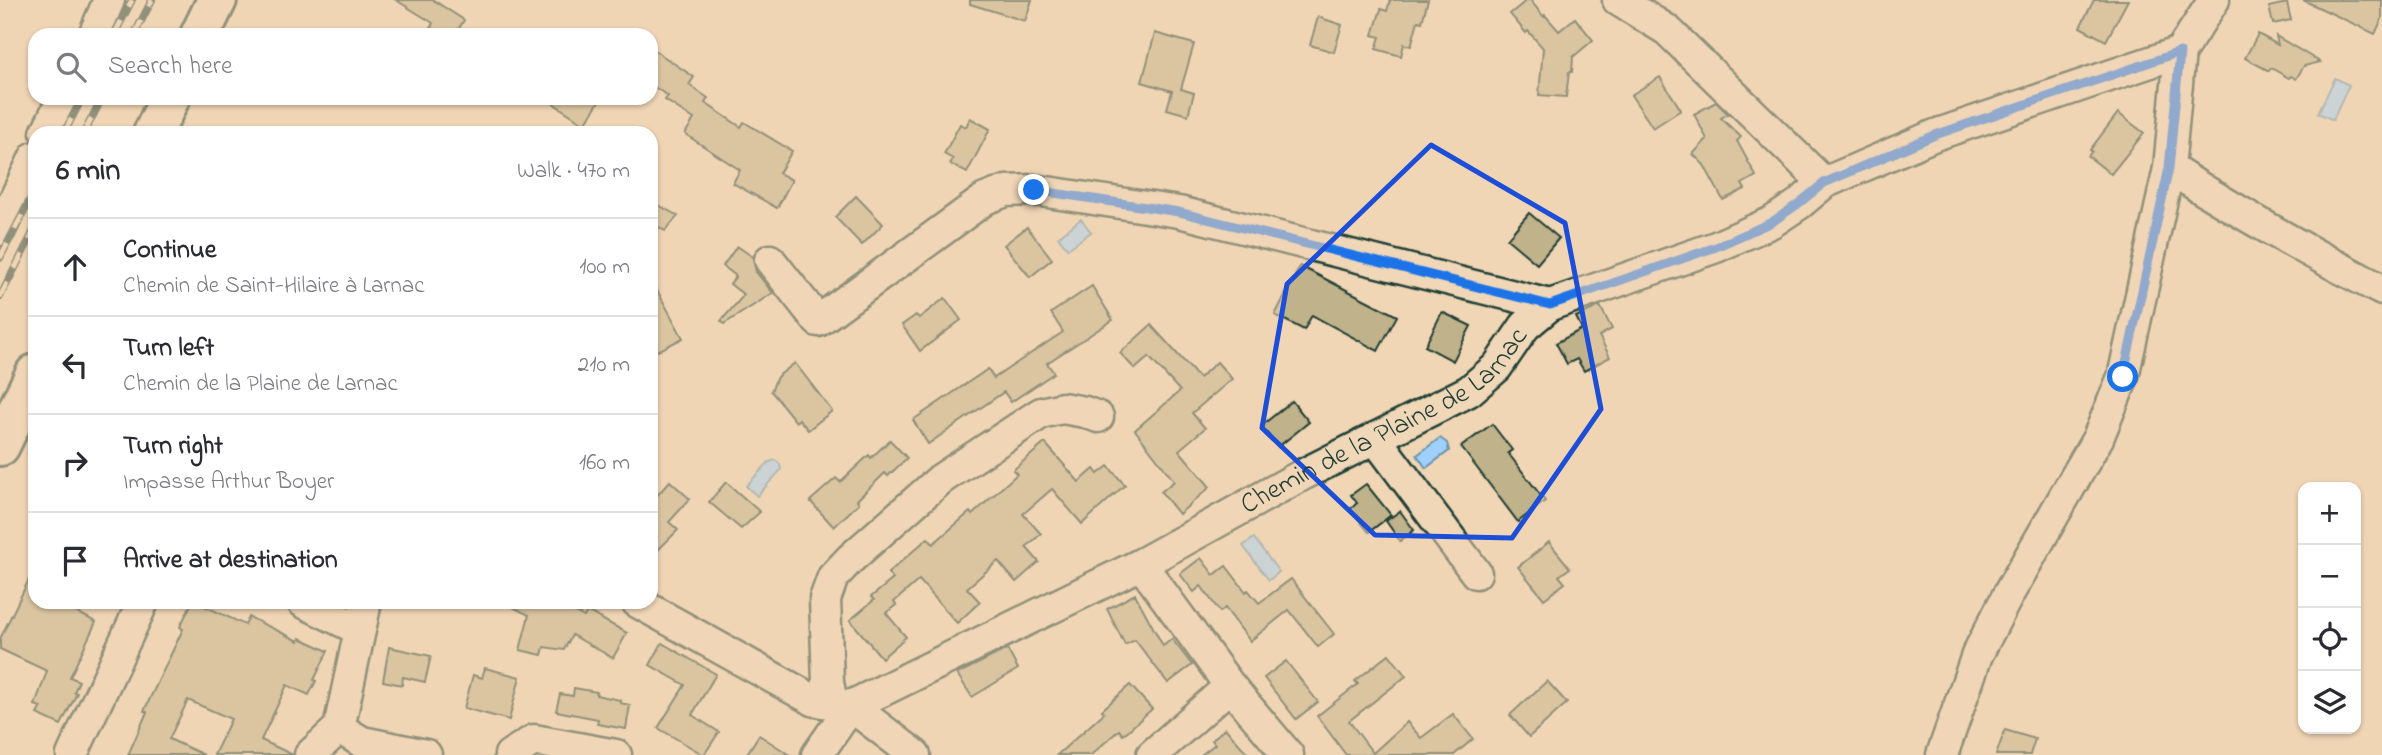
<!DOCTYPE html>
<meta charset="utf-8">
<style>
body{margin:0;font-family:"Indie Flower",sans-serif;background:#f2f2f3;color:#2b2b33}
.controls{position:absolute;right:21px;bottom:21px;display:grid;overflow:hidden;border-radius:14px;box-shadow:0 2px 5px #0004}
.controls button{width:63px;height:63px;display:grid;place-items:center;padding:0;border:0;border-bottom:2px solid #e1e1e2;background:#fff;color:#2b2b33;font:35px sans-serif}
.stop{position:absolute;width:21px;height:21px;margin:-16px;border:5px solid #1a73e8;border-radius:50%;background:#fff}
.stop.end{background:#1a73e8;border-color:#fff;box-shadow:0 2px 7px #0008}
.list{margin:0;padding:0;list-style:none}
h2{display:flex;justify-content:space-between;align-items:center;height:91px;margin:0;padding:0 28px;font-size:30px}
h2 small{font-size:23px;font-weight:400;color:#7c7c81}
.list li{display:grid;grid-template-columns:46px 1fr auto;gap:21px;align-items:center;box-sizing:border-box;height:98px;padding:0 28px;border-top:2px solid #e1e1e2}
.list b{display:block;font-size:26px;white-space:nowrap}
.list p{margin:0;font-size:23px;white-space:nowrap;color:#7c7c81}
.list em{font-size:23px;font-style:normal;color:#7c7c81}
.icon{flex:none;width:38px;height:38px;fill:none;stroke:currentColor;stroke-width:2;stroke-linecap:round;stroke-linejoin:round}
.map{position:relative;flex:none;width:2382px;height:755px;overflow:hidden}
.search{position:absolute;background:#fff;box-shadow:0 2px 5px #0004;left:28px;top:28px;width:630px;height:77px;display:flex;align-items:center;gap:18px;box-sizing:border-box;padding:0 24px;border-radius:21px;color:#7c7c81;font-size:26px}
.panel{position:absolute;background:#fff;box-shadow:0 2px 5px #0004;left:28px;top:126px;width:630px;height:483px;border-radius:21px}
.map>svg:first-child{display:block}
</style>
<div class="map">
<svg width="2382" height="755" viewBox="0 0 2382 755">
<rect width="100%" height="100%" fill="#f0d6b4"/>
<filter id="ink" filterUnits="userSpaceOnUse"><feTurbulence type="fractalNoise" baseFrequency=".0143" numOctaves="2"/><feDisplacementMap in="SourceGraphic" scale="14" xChannelSelector="R" yChannelSelector="G"/><feConvolveMatrix kernelMatrix="1 2 1 2 8 2 1 2 1" color-interpolation-filters="sRGB"/></filter>
<g filter="url(#ink)">
<g fill="#9fd0fb" stroke="#6c95ab" stroke-width="2">
<polygon points="2335,78 2349,85 2333,120 2318,113"/>
<polygon points="1081,219 1091,232 1068,249 1058,237"/>
<polygon points="1440,438 1447,443 1449,451 1426,468 1417,455"/>
<polygon points="775,460 780,464 781,470 757,496 746,486 769,462"/>
<polygon points="1254,538 1279,572 1269,580 1243,546"/>
</g>
<g fill="#c0b28a" stroke="#1f3d34" stroke-width="2">
<polygon points="396,0 433,0 464,20 455,35 444,35 431,27 433,23"/>
<polygon points="970,0 1032,0 1025,21 970,4"/>
<polygon points="1390,0 1428,0 1422,22 1418,21 1411,46 1404,44 1401,56 1376,49 1380,37 1373,35 1381,9 1387,11"/>
<polygon points="1527,0 1530,0 1544,17 1545,15 1559,31 1575,18 1593,40 1573,57 1572,72 1569,72 1566,97 1539,95 1543,48 1528,31 1526,33 1510,14"/>
<polygon points="2094,0 2128,0 2106,41 2080,27"/>
<polygon points="2303,0 2382,0 2382,19 2375,34"/>
<polygon points="2287,3 2291,20 2273,24 2269,7"/>
<polygon points="1318,17 1342,25 1334,52 1310,45"/>
<polygon points="1155,33 1194,44 1181,89 1194,93 1188,115 1167,109 1172,91 1142,82"/>
<polygon points="2258,34 2278,45 2276,36 2320,62 2304,66 2296,79 2291,76 2289,78 2271,68 2269,71 2245,58"/>
<polygon points="651,48 694,77 689,85 708,98 705,103 741,127 744,122 792,151 779,173 792,180 777,208 733,183 740,170 685,134 694,119 665,100 668,96 651,85"/>
<polygon points="1660,77 1681,110 1653,128 1631,95"/>
<polygon points="545,98 601,98 585,124"/>
<polygon points="1716,102 1728,114 1721,118 1741,137 1737,141 1756,176 1742,184 1745,189 1723,200 1704,165 1693,154 1707,139 1694,114"/>
<polygon points="2118,113 2144,133 2111,174 2088,156 2092,151 2090,150"/>
<polygon points="970,118 990,129 967,173 950,164 953,159 944,154 960,124 966,127"/>
<polygon points="856,196 883,224 862,245 835,217"/>
<polygon points="651,201 678,216 665,231 651,222"/>
<polygon points="1529,213 1559,238 1537,264 1507,239"/>
<polygon points="1027,227 1052,259 1030,277 1004,245"/>
<polygon points="737,246 753,257 756,272 773,293 724,324 721,321 744,295 730,284 736,276 723,266"/>
<polygon points="1300,266 1397,316 1378,351 1312,315 1304,330 1275,315"/>
<polygon points="651,279 683,338 658,351 651,337"/>
<polygon points="1092,286 1113,320 1047,363 1054,373 1011,402 1004,392 928,444 913,420 988,369 994,378 1063,332 1051,313"/>
<polygon points="945,298 961,320 920,351 902,325 916,315 919,318"/>
<polygon points="1600,306 1612,329 1599,336 1610,357 1584,371 1577,359 1567,364 1556,343 1582,329 1576,317"/>
<polygon points="1442,312 1471,326 1453,361 1425,346"/>
<polygon points="1151,325 1199,378 1217,362 1232,379 1192,413 1205,428 1179,450 1210,487 1179,514 1161,492 1174,481 1135,430 1180,391 1149,357 1135,369 1120,353"/>
<polygon points="795,363 832,411 808,430 799,419 796,422 771,391 777,377"/>
<polygon points="1292,401 1309,422 1278,447 1261,426"/>
<polygon points="1492,424 1512,450 1508,453 1545,501 1518,522 1461,447"/>
<polygon points="890,440 907,458 888,476 885,473 857,500 859,503 834,527 810,501 836,478 840,482 869,455 871,458"/>
<polygon points="1045,443 1079,482 1094,469 1098,474 1108,466 1125,485 1082,524 1052,489 1023,514 1041,534 1026,547 1039,562 1016,582 998,561 967,588 980,602 957,623 919,580 894,602 896,605 886,613 906,637 882,658 850,620 874,600 871,597 893,579 888,573 928,538 933,544 970,512 972,515 1017,474 1013,470"/>
<polygon points="670,481 690,499 669,522 678,530 651,557 651,502"/>
<polygon points="726,482 760,512 741,529 709,502"/>
<polygon points="1366,484 1391,515 1369,532 1350,509 1357,503 1351,495"/>
<polygon points="1400,511 1414,530 1400,541 1386,521"/>
<polygon points="1549,542 1570,568 1559,576 1565,583 1544,599 1518,567"/>
<polygon points="1201,558 1214,575 1226,566 1246,592 1248,590 1259,603 1291,579 1334,634 1318,647 1289,610 1250,641 1225,608 1220,612 1201,586 1194,592 1180,574"/>
<polygon points="35,567 35,602 76,602 72,610 96,622 70,677 79,681 74,692 77,693 61,725 37,714 41,707 35,705 47,671 0,649 0,639"/>
<polygon points="1135,594 1163,646 1172,639 1192,665 1168,683 1135,640 1125,645 1107,609"/>
<polygon points="192,602 196,602 245,625 249,617 299,641 300,638 328,651 314,680 316,681 309,695 287,685 261,740 293,755 214,755 231,719 188,700 169,739 204,755 128,755 147,712 144,711 183,629 180,627"/>
<polygon points="503,602 558,602 584,617 587,611 627,633 613,658 572,635 564,650 544,647 542,655 520,650 529,615"/>
<polygon points="662,643 716,674 692,715 719,732 704,755 658,728 685,685 650,665"/>
<polygon points="389,647 431,656 425,682 403,677 402,685 383,681"/>
<polygon points="1007,649 1018,669 972,697 957,674"/>
<polygon points="1389,654 1406,676 1349,721 1373,753 1407,722 1421,738 1453,714 1473,739 1454,755 1346,755 1317,716 1358,684 1355,681"/>
<polygon points="1286,661 1318,702 1296,719 1264,678"/>
<polygon points="485,668 520,677 509,720 464,708 473,675 482,678"/>
<polygon points="1547,681 1567,703 1529,737 1510,715"/>
<polygon points="1130,685 1152,709 1123,735 1119,730 1091,755 1057,755 1104,713 1102,710"/>
<polygon points="574,688 597,692 596,695 620,700 620,703 630,705 626,729 597,724 598,719 556,711 560,694 573,696"/>
<polygon points="1225,728 1249,755 1201,755 1215,744 1212,740"/>
<polygon points="2005,730 2035,739 2030,755 1996,755"/>
<polygon points="759,735 790,755 746,755"/>
</g>
<g fill="none" stroke-linecap="round" stroke-linejoin="round">
<g stroke="#1f3d34" stroke-width="35">
<g id="minor">
<polyline points="1618,0 1667,30 1824,183"/>
<polyline points="94,35 109,0"/>
<polyline points="46,133 63,98"/>
<path d="M2169 168C2238 213 2309 252 2382 290"/>
<polyline points="0,230 35,157"/>
<polyline points="770,260 818,321 985,199 1006,191 1034,190 1179,212 1550,305"/>
<polyline points="1375,438 1476,573"/>
<polyline points="1141,564 1230,686 1288,755"/>
<polyline points="303,602 360,630"/>
<path id="s1" d="M637 602 815 701 851 706 1141 564 1304 474 1469 391 1497 367 1525 326 1550 305 1716 247 1772 222 1799 204 1824 183 1935 135 2180 52"/>
<polyline points="832,703 828,682 825,599 833,577 850,559 941,479 1041,413 1062,408 1085,412 1098,417"/>
<polyline points="339,728 362,742 426,755"/>
<polyline points="72,755 143,602"/>
<polyline points="310,755 339,728 366,602"/>
<polyline points="510,755 534,740 616,755"/>
<polyline points="817,755 851,706 915,755"/>
<polyline points="1152,755 1230,686"/>
<polyline points="1942,755 1977,655 2009,593 2098,438 2123,377 2169,168 2180,52 2214,0"/>
</g>
</g>
<g stroke="#1f3d34" stroke-width="44">
<g id="major">
<polyline points="200,35 217,0"/>
<polyline points="153,133 170,98"/>
<polyline points="0,446 35,374"/>
</g>
</g>
<use href="#minor" stroke="#f0d7b8" stroke-width="30"/>
<use href="#major" stroke="#f0d7b8" stroke-width="38"/>
<g stroke="#1f3d34" stroke-width="8">
<g id="rail">
<polyline points="114,35 132,0"/>
<polyline points="134,35 152,0"/>
<polyline points="64,133 82,98"/>
<polyline points="84,133 102,98"/>
<polyline points="0,258 35,190"/>
<polyline points="0,297 35,229"/>
</g>
</g>
<use href="#rail" stroke="#f0d7b8" stroke-width="5" stroke-dasharray="16" stroke-linecap="butt"/>
</g>
</g>
<g fill="none" stroke-linecap="round" stroke-linejoin="round" filter="url(#ink)">
<polyline stroke="#1a73e8" stroke-width="9" points="1034,190 1179,212 1550,305 1716,247 1772,222 1798,204 1824,183 1935,135 2180,52 2169,168 2123,377"/>
</g>
<path d="M0 0H2382V755H0ZM1431 145 1565 223 1601 409 1512 538 1375 535 1262 428 1287 284Z" fill="#f0d6b4" fill-opacity=".55" fill-rule="evenodd"/>
<path fill="none" stroke="#1d4ed8" stroke-width="5" stroke-linejoin="round" d="M1431 145 1565 223 1601 409 1512 538 1375 535 1262 428 1287 284Z"/>
<g text-anchor="middle" dominant-baseline="central" stroke-width="6" stroke-linejoin="round" paint-order="stroke">
<g font-size="28" fill="#1f3d34" stroke="#f0d7b8">
<text stroke="none"><textPath href="#s1" startOffset="847">Chemin de la Plaine de Larnac</textPath></text>
</g>
</g>
</svg>
<div class="controls">
<button>+</button>
<button>−</button>
<button><svg class="icon" aria-label="locate" viewBox="0 0 24 24"><circle cx="12" cy="12" r="6"/><path d="M12 2v4M12 18v4M2 12h4M18 12h4"/></svg></button>
<button><svg class="icon" aria-label="layers" viewBox="0 0 24 24"><path d="M12 4l9 5-9 5-9-5zM3 14l9 5 9-5"/></svg></button>
</div>
<div class="stop" style="left:2123px;top:377px"></div>
<div class="stop end" style="left:1034px;top:190px"></div>
<div class="search"><svg class="icon" aria-label="search" viewBox="0 0 24 24"><circle cx="10" cy="10" r="6"/><path d="M15 15l6 6"/></svg>Search here</div>
<section class="panel">
<h2>6 min<small>Walk · 470 m</small></h2>
<ul class="list">
<li><svg class="icon" aria-label="ahead" viewBox="0 0 24 24"><path d="M12 20V5M6 11l6-6 6 6"/></svg><div><b>Continue</b><p>Chemin de Saint-Hilaire à Larnac</p></div><em>100 m</em></li>
<li><svg class="icon" aria-label="left" viewBox="0 0 24 24"><path d="M17 20v-9H6M10 6l-5 5 5 5"/></svg><div><b>Turn left</b><p>Chemin de la Plaine de Larnac</p></div><em>210 m</em></li>
<li><svg class="icon" aria-label="right" viewBox="0 0 24 24"><path d="M7 20v-9h11M14 6l5 5-5 5"/></svg><div><b>Turn right</b><p>Impasse Arthur Boyer</p></div><em>160 m</em></li>
<li><svg class="icon" aria-label="arrive" viewBox="0 0 24 24"><path d="M6 21V4h12l-3 4 3 4H6"/></svg><div><b>Arrive at destination</b></div></li>
</ul>
</section>
</div>
